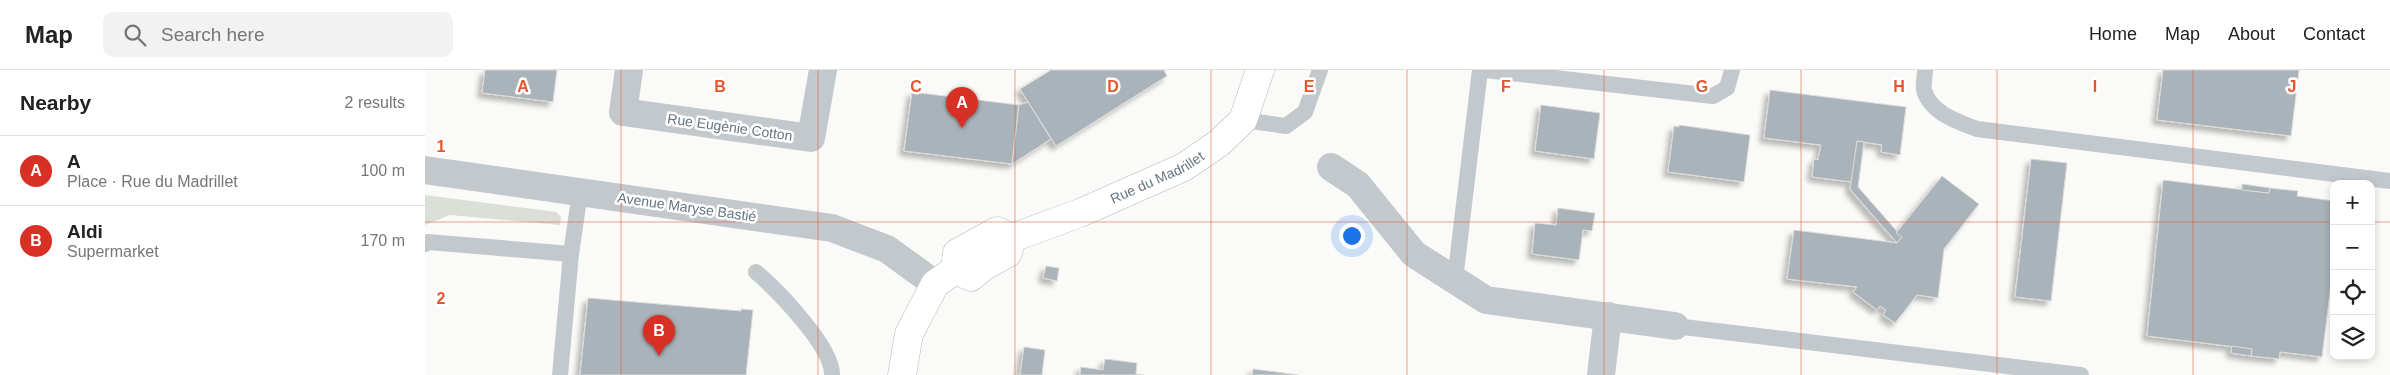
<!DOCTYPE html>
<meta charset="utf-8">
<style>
body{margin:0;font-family:Helvetica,sans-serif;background:#f2f2f2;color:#222}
.controls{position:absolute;right:15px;bottom:15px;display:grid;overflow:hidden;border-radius:10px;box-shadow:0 2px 8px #0003}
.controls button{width:45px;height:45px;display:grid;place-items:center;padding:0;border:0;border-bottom:1px solid #e0e0e0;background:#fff;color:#222;font:25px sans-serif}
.you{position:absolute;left:926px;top:165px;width:18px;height:18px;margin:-12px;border:4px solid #fff;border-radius:50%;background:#1a73e8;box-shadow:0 0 0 8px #1a73e833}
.badge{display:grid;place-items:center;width:32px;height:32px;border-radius:50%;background:#d93025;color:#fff;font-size:16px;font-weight:700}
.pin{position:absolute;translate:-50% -41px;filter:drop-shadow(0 1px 2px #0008)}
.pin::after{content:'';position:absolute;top:26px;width:18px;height:15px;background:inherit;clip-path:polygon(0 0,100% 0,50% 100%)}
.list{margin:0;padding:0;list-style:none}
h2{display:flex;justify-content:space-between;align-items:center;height:65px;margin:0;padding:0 20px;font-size:21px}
h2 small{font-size:16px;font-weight:400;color:#767676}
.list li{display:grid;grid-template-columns:32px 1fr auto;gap:15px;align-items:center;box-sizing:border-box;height:70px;padding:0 20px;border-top:1px solid #e0e0e0}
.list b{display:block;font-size:19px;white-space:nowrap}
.list p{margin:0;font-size:16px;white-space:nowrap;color:#767676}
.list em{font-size:16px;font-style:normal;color:#767676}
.icon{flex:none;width:28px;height:28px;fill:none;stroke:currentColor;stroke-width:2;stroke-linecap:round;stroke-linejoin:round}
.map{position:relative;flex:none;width:1965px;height:305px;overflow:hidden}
header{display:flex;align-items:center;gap:30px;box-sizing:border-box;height:70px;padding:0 25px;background:#fff;border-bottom:1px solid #e0e0e0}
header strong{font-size:24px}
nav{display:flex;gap:28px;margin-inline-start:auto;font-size:18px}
.search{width:350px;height:45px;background:#f2f2f2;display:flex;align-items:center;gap:12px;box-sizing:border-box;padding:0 18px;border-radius:10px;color:#767676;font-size:19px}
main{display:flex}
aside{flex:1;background:#fff}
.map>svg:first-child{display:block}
</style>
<header>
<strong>Map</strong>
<div class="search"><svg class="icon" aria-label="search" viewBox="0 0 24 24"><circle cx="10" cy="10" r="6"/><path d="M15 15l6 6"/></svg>Search here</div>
<nav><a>Home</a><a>Map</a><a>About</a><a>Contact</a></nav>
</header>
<main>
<aside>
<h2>Nearby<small>2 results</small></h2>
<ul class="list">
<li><span class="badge">A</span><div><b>A</b><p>Place · Rue du Madrillet</p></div><em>100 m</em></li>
<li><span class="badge">B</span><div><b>Aldi</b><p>Supermarket</p></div><em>170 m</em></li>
</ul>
</aside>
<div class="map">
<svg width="1965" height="305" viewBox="0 0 1965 305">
<defs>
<filter id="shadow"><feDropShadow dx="-4.5" dy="4.5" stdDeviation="2.5" flood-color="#0004"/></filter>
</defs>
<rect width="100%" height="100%" fill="#fafaf8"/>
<polygon fill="#dadfd7" points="0,125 131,142 136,147 135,155 25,145 0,155"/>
<g fill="#aab3b9" stroke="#dcdcda" filter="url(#shadow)">
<polygon points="60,0 132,0 128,32 57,23"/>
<polygon points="626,0 739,0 742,6 631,76 595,19"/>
<polygon points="1738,0 1874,0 1866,66 1732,50"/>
<polygon points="1345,20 1481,37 1475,85 1456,82 1457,75 1432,71 1427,112 1387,107 1389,89 1393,90 1396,75 1339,68"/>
<polygon points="487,22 594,35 587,94 479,81"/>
<polygon points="603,32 626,69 587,94 594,35"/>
<polygon points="1116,35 1175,43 1169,89 1110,81"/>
<polygon points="1254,55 1325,65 1319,112 1243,102 1249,56 1254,57"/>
<polygon points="1432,71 1439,72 1433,117 1477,167 1472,173 1425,119"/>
<polygon points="1606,89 1642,93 1626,231 1590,227"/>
<polygon points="1517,106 1554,134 1519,179 1513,228 1492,225 1470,253 1458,245 1461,240 1455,236 1452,240 1428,222 1432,217 1362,209 1369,160 1472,173 1477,167 1471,163"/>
<polygon points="1738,110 1844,123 1845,118 1873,121 1872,126 1909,131 1909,190 1897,287 1855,282 1854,289 1826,286 1827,279 1722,266"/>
<polygon points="1817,114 1845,118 1844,123 1817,120"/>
<polygon points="1133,138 1170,143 1167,161 1158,160 1154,190 1107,184 1110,153 1131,155"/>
<polygon points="621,196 634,198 632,211 618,208"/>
<polygon points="163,228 316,241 316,239 328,240 321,305 155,305"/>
<polygon points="1807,276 1827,279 1826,286 1806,283"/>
<polygon points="599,277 620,280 617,305 595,305"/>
<polygon points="680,289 712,293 711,304 719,305 655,305 656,297 678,300"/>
<polygon points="828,299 874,305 827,305"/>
</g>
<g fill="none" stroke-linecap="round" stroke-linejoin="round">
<g stroke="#b3babf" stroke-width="29">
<g id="secondary">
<polyline points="530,200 546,207 558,197 583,183 587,168"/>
<path id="s1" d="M477 305 484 264 510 214 530 200 532 183 572 161 587 168 655 143 759 97 794 73 818 50 835 0"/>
</g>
</g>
<g stroke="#c3c8cc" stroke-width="16">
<polyline points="1060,0 1288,26 1302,18 1307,0"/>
<path d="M1500 0C1500 6 1498 14 1499 20 1505 43 1534 52 1552 59L1965 111"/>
<polyline points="818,50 861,56 880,42 895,0"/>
<polyline points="0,174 3,172 146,184 135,305"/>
<polyline points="146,184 155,122"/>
<path d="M331 202C352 220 408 277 407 305"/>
<polyline points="1030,210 1055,0"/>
<polyline points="1250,256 1656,305"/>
</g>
<g stroke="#c3c8cc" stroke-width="28">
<polyline points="204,0 198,42 386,68 398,0"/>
<polyline points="906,97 933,115 989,184 1061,230 1250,256"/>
<polyline points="0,100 407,158 462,179 510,214"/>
<polyline points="1176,305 1183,246"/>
</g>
<use href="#secondary" stroke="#fff" stroke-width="28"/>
</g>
<path fill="none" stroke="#e4572e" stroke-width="1" stroke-opacity="0.55" d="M196 0V305M393 0V305M590 0V305M786 0V305M982 0V305M1179 0V305M1376 0V305M1572 0V305M1768 0V305M0 152H1909M1946 152H1965"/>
<g text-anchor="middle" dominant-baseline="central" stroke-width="5" stroke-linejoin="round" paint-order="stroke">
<g font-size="14" fill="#657683" stroke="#fff">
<text transform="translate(305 57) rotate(8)">Rue Eugènie Cotton</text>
<text stroke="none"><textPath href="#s1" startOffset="359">Rue du Madrillet</textPath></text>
<text transform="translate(262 137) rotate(8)">Avenue Maryse Bastié</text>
</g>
</g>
<g font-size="16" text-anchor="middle" font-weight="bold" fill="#e4572e" stroke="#fff" stroke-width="5" stroke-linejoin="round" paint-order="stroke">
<text x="98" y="22">A</text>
<text x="295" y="22">B</text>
<text x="491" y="22">C</text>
<text x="688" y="22">D</text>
<text x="884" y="22">E</text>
<text x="1081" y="22">F</text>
<text x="1277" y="22">G</text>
<text x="1474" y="22">H</text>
<text x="1670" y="22">I</text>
<text x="1867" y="22">J</text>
<text x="16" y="82">1</text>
<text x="16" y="234">2</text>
</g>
</svg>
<div class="controls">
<button>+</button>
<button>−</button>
<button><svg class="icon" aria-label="locate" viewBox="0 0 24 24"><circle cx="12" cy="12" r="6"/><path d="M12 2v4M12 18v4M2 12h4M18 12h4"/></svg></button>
<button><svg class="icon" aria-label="layers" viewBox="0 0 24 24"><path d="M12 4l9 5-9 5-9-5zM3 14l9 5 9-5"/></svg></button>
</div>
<div class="you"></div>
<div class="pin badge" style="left:537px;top:58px">A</div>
<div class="pin badge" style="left:234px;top:286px">B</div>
</div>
</main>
